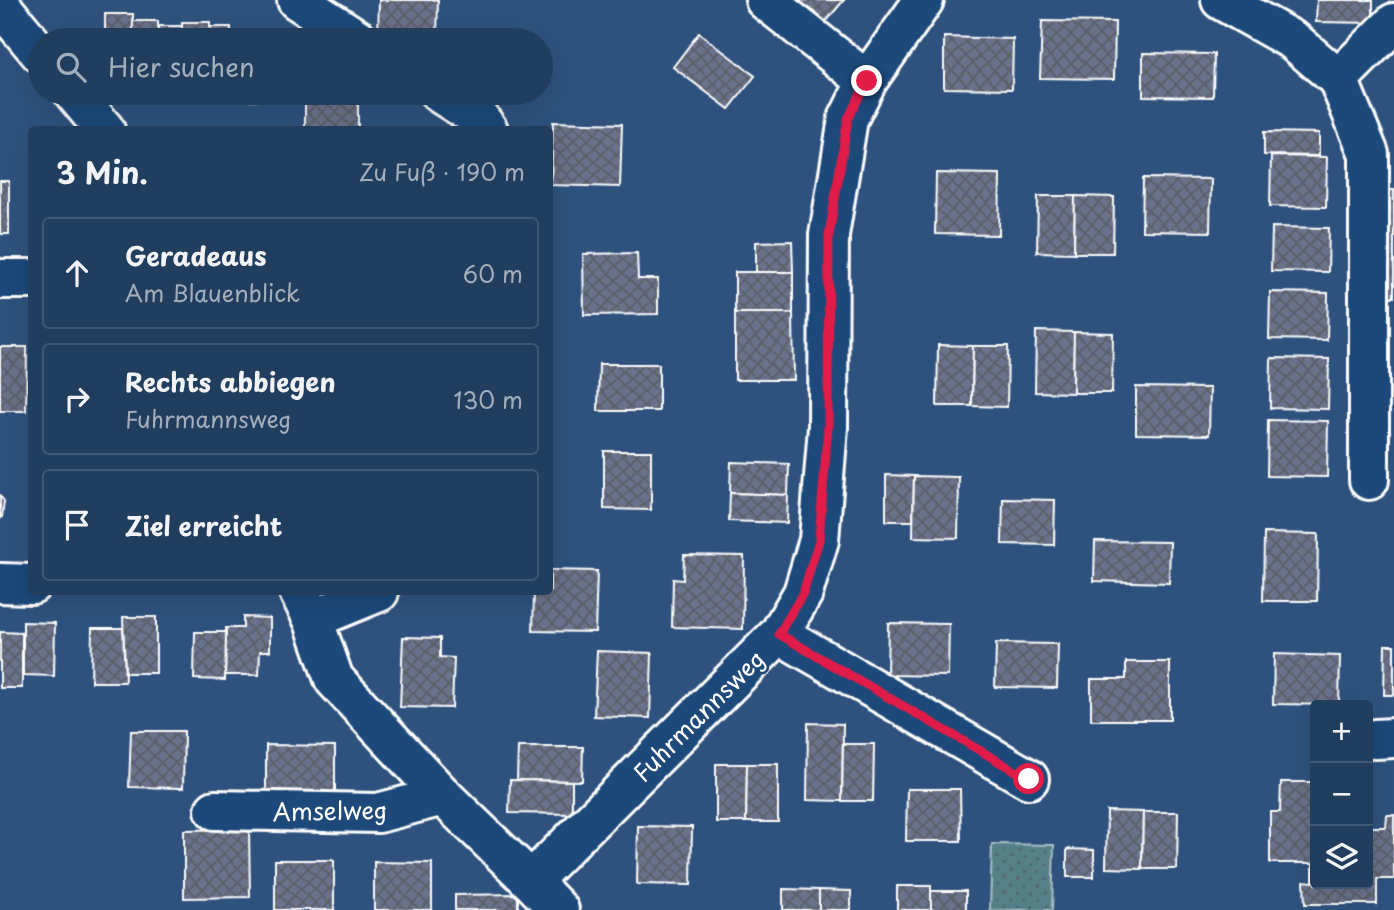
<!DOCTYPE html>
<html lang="de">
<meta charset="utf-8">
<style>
body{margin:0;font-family:"Playpen Sans",sans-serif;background:#2e4967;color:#f1f3f6}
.controls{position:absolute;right:21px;bottom:21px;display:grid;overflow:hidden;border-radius:7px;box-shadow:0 7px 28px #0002}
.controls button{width:63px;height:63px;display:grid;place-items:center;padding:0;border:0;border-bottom:2px solid #3f5773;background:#223e5e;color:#f1f3f6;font:35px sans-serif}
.stop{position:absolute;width:21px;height:21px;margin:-16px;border:5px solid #e11d48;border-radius:50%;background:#fff}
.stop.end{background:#e11d48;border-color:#fff;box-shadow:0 2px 7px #0008}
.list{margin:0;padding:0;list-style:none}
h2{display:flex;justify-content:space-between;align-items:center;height:91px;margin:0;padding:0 28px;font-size:30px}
h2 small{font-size:23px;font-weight:400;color:#a2aebc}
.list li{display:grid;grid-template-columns:46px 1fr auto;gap:21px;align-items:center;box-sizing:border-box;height:112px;margin:0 14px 14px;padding:0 14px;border:2px solid #3f5773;border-radius:7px}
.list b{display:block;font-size:26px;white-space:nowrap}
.list p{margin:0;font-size:23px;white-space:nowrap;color:#a2aebc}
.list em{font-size:23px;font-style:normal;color:#a2aebc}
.icon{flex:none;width:38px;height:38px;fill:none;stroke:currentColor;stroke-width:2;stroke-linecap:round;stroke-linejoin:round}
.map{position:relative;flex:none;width:1394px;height:910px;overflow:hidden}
.search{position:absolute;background:#223e5e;box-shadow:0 7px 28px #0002;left:28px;top:28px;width:525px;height:77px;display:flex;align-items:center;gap:18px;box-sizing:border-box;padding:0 24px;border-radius:38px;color:#a2aebc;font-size:26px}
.panel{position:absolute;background:#223e5e;box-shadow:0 7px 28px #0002;left:28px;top:126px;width:525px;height:469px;border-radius:7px}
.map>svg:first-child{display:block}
</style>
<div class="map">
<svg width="1394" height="910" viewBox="0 0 1394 910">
<defs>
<pattern id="green-dots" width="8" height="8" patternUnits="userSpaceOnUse" patternTransform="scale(1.75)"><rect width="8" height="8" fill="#568088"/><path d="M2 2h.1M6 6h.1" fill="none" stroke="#51666a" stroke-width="1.8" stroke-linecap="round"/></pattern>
<pattern id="building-cross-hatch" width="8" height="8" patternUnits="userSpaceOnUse" patternTransform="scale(1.75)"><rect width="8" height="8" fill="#6a738b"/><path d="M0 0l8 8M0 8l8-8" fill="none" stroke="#5a5e68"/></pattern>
</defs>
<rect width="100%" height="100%" fill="#2e527d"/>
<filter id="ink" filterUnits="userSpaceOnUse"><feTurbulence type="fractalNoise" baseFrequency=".0143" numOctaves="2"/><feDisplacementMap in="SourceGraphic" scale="14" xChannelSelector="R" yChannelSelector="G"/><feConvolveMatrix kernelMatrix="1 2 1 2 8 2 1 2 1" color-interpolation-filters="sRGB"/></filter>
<g filter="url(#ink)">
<polygon fill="url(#green-dots)" stroke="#aac0c4" stroke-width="2" points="992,844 1054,845 1052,910 990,910"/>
<g fill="url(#building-cross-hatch)" stroke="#fff" stroke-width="2">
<polygon points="379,0 438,0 437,37 378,35"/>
<polygon points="789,0 844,0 822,26"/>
<polygon points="1317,0 1373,0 1373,23 1316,22"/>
<rect x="105" y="14" width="28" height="26"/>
<rect x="133" y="21" width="25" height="19"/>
<polygon points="1042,21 1115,22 1114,79 1040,78"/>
<rect x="182" y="22" width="28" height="18"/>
<rect x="158" y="26" width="24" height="14"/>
<rect x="210" y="27" width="21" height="13"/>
<polygon points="699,33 755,76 729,109 673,67"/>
<rect x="231" y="34" width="31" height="6"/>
<polygon points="944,37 1013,39 1012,89 944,88"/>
<polygon points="1143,53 1214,54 1213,97 1143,96"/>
<rect x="231" y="93" width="31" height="7"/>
<rect x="305" y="93" width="53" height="37"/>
<polygon points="553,122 622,124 620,187 551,185"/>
<polygon points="1264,132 1319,133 1319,156 1264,155"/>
<polygon points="1271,156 1327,157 1326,207 1270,206"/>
<polygon points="936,173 1000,174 999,235 935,234"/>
<polygon points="1143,178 1211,179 1210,232 1142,231"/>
<rect x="0" y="181" width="9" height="53"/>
<polygon points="1385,190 1394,190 1394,297 1384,297"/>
<polygon points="1038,196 1075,196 1074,253 1037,252"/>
<polygon points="1075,196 1114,197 1113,253 1074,253"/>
<polygon points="1272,227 1329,228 1328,272 1271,271"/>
<polygon points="792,241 793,272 756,272 756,242"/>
<polygon points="637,253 638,279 658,279 658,314 584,315 583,254"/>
<rect x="735" y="272" width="58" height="41"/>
<polygon points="1270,292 1328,293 1327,340 1269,339"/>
<polygon points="735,313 793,313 794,380 735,380"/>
<polygon points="1036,331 1074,332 1073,393 1035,392"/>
<polygon points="1074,332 1113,333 1112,393 1073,393"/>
<polygon points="938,345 973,346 972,406 937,406"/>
<polygon points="973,346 1008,346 1007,407 972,406"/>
<polygon points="0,347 27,347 26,411 0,411"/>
<polygon points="1271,358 1329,359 1328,409 1270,408"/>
<polygon points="599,364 659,364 659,411 598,411"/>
<polygon points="1136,387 1210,388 1209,435 1136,434"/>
<polygon points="1268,420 1328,421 1327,477 1267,476"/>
<polygon points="604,451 651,451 651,510 604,509"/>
<polygon points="731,462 789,464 788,495 730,493"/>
<polygon points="886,475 914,476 913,521 886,521"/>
<polygon points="914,476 959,477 958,538 913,537"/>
<polygon points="730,493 788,495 787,523 729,521"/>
<polygon points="0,496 4,501 2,517 0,519"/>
<polygon points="1003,499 1055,500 1054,545 1002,544"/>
<polygon points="1264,533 1318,534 1317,601 1263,601"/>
<polygon points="1095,541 1170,542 1169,583 1094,581"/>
<polygon points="684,555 744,556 743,629 672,627 673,579 683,580"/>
<polygon points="550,570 597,571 595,632 533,631 534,592 550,592"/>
<polygon points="123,617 156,617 156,673 125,673"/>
<polygon points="243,617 270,618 270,651 260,651 259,675 225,675 226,628 243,628"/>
<polygon points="23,622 55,623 54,676 23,675"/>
<polygon points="888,623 949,624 948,676 887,675"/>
<polygon points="92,628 123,628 125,682 91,682"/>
<polygon points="0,632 22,633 22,688 0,688"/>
<polygon points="195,632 226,632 225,680 194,679"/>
<polygon points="403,637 440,638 440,657 454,658 452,708 400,707"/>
<polygon points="996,643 1058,644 1057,688 995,687"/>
<polygon points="1385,645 1394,645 1394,695 1384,695"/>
<polygon points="597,651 652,653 650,718 594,716"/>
<polygon points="1274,654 1340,656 1339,705 1273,704"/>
<polygon points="1126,662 1170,662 1170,720 1091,720 1091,679 1126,679"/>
<polygon points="808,723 843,724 842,801 807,800"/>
<polygon points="131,731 184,731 183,788 129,787"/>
<polygon points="843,744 874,744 873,801 842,801"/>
<polygon points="266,745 335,746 335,796 266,795"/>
<polygon points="518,747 583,747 582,781 517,780"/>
<polygon points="716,764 747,764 746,822 716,822"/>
<polygon points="747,764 778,764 778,822 746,822"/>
<polygon points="510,780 572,781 572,814 509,813"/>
<polygon points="1281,782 1315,782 1315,884 1368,884 1368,827 1386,827 1387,815 1394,815 1394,879 1377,879 1377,904 1305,904 1304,881 1313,882 1313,863 1270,863 1270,812 1280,812"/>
<polygon points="907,789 960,789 961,841 906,841"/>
<polygon points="1107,811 1143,812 1142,869 1106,868"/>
<polygon points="1143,812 1178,812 1177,869 1142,869"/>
<polygon points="638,826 692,827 691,885 637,884"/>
<polygon points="249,829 250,897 184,898 184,830"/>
<polygon points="1067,849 1094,850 1094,877 1067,877"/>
<rect x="275" y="860" width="59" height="50"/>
<polygon points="374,862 432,863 432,910 374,910"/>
<rect x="897" y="886" width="34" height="24"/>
<polygon points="783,889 819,890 819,910 783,910"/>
<polygon points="819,890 851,891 851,910 819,910"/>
<rect x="931" y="891" width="35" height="19"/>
<polygon points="518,894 518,910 455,910 455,895"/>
</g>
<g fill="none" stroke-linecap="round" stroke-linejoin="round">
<g stroke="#fff" stroke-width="44">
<g id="minor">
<polyline points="297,0 359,40"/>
<polyline points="765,0 867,81"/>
<polyline points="1221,0 1294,41 1338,79 1369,154 1369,480"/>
<polyline points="0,5 40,53"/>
<polyline points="1338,79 1394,23"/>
<polyline points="74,93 105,130"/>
<polyline points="439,93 480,119 488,130"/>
<polyline points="0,279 32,279"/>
<polyline points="0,583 32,584"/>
<polyline points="299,592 313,619 334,679 443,796 531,881 559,910"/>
<polyline points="313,619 379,592"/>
<polyline points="779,634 1029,779"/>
<polyline points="1375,739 1394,738"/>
<polyline points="215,810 378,813 443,796"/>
<polyline points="531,881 779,634 803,593 819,540 828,427 829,235 848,119 867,81 924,0"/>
</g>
</g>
<use href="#minor" stroke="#1f4a7a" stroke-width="38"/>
</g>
</g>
<g fill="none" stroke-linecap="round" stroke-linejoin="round" filter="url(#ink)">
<polyline stroke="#e11d48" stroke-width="9" points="867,81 848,119 829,235 828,427 819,540 803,593 779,634 1029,779"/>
</g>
<g text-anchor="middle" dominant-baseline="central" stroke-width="5" stroke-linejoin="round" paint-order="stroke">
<g font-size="24" fill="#fff" stroke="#1f4a7a">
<text transform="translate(698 715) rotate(-45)">Fuhrmannsweg</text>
<text transform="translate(330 810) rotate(-1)">Amselweg</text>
</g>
</g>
</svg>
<div class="controls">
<button>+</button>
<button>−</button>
<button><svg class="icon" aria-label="layers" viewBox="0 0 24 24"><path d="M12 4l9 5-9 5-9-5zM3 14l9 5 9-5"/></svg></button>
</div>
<div class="stop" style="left:1029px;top:779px"></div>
<div class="stop end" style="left:867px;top:81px"></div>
<div class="search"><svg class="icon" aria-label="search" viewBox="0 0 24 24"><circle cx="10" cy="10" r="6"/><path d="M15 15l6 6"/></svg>Hier suchen</div>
<section class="panel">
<h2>3 Min.<small>Zu Fuß · 190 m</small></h2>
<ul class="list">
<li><svg class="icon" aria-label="ahead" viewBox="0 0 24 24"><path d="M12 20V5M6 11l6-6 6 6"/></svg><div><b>Geradeaus</b><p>Am Blauenblick</p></div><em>60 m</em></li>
<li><svg class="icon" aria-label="right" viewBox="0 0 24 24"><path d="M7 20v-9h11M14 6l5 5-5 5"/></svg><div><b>Rechts abbiegen</b><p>Fuhrmannsweg</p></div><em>130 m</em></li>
<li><svg class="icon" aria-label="arrive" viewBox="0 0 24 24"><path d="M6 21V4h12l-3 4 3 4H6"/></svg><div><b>Ziel erreicht</b></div></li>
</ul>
</section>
</div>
